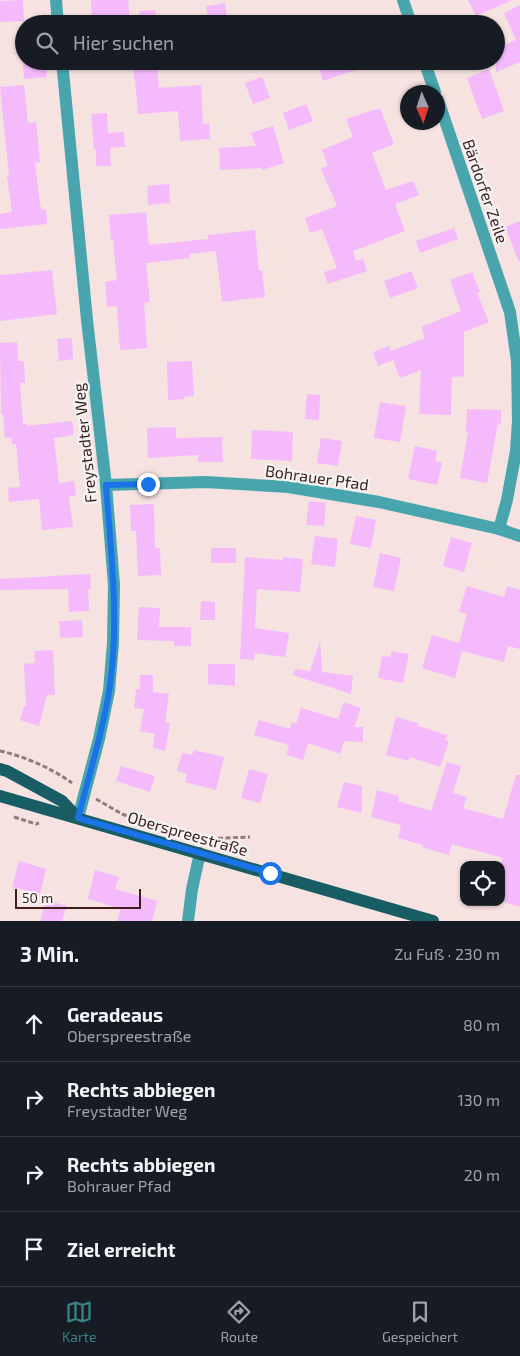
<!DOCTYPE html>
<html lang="de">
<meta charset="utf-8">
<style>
body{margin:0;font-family:"Exo 2",sans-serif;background:#242831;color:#f1f3f6}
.controls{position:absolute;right:15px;bottom:15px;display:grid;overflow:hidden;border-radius:10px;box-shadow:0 1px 4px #0004}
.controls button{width:45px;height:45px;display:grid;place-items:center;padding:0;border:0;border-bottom:1px solid #363941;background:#171b24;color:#f1f3f6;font:25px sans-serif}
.compass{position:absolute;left:400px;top:85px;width:45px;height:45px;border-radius:50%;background:#171b24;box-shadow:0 1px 4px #0004;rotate:177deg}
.scale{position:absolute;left:15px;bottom:12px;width:126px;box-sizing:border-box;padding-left:5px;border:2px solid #3e1e1d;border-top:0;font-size:14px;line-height:18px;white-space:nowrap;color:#3e1e1d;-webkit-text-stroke:4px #f4f4f4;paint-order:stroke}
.stop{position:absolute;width:15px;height:15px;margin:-11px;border:4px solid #1a73e8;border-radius:50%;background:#fff}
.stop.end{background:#1a73e8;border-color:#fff;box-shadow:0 1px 5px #0008}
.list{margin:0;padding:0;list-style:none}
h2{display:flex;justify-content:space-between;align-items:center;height:65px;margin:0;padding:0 20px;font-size:21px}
h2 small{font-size:16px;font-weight:400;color:#9ea1a6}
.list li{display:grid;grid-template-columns:32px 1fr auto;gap:15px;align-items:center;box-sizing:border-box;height:75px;padding:0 20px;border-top:1px solid #363941}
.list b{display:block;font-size:19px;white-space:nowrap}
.list p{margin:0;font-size:16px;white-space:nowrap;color:#9ea1a6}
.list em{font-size:16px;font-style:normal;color:#9ea1a6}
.icon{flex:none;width:28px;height:28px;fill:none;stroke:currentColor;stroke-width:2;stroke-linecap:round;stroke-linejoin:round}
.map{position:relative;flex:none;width:520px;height:921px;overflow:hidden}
.search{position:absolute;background:#171b24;box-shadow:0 1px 4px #0004;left:15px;right:15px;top:15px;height:55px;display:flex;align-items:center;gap:12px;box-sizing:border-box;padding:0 18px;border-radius:28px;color:#9ea1a6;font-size:19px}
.sheet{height:365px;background:#171b24}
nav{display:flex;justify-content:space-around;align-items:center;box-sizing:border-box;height:70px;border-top:1px solid #363941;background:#171b24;font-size:14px;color:#9ea1a6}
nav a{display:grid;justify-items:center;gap:2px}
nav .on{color:#388187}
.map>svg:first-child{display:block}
</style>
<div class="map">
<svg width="520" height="921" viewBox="0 0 520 921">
<rect width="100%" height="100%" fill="#f5e2e1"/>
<g fill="#f5bafb">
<polygon points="23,0 24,21 0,22 0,1"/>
<polygon points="91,0 128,0 130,21 92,23"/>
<polygon points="468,0 512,0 476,16"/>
<polygon points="225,3 228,24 209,24 206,6"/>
<polygon points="520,5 520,62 496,72 496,48 516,40 504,13"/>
<polygon points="155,10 157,24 140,24 139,11"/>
<polygon points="46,61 47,77 24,79 23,63"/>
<polygon points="317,61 373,61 374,64 323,81"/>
<polygon points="157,63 159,88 201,85 203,124 209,123 210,139 180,141 178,111 138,114 135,80 134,80 133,65"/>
<polygon points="489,69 504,111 482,119 467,78"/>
<polygon points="262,77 270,98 253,104 245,83"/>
<polygon points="24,85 28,123 36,122 40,162 35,163 41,210 46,209 47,224 0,229 0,214 12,212 7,176 9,176 0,87"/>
<polygon points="306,104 313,121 289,130 283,113"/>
<polygon points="380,108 394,144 372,153 386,190 413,181 419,195 395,204 405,231 353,251 356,261 363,259 367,271 328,284 324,272 337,268 322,229 310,233 305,218 337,206 321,169 328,165 322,150 353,137 346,119"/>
<polygon points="107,113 108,133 124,132 125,147 110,148 111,166 96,166 96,149 94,149 91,114"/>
<polygon points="273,126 284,163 262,170 262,168 220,170 219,148 256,146 251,133"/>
<polygon points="169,184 170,203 148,205 147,186"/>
<polygon points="146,212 149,245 208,239 208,235 255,230 259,271 262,270 265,297 222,302 216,251 189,254 190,258 146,263 150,302 144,303 147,348 120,350 117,306 107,307 105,282 117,280 113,240 111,240 109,215"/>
<polygon points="520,221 520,262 519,262 505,227"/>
<polygon points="454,228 458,239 420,253 416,241"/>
<polygon points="52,270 57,314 0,321 0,275"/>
<polygon points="411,271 418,288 390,298 384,281"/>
<polygon points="472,272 480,292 477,293 489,322 464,332 464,376 452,377 451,415 419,414 421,370 400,378 393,360 378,366 373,352 389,346 391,351 425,338 421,327 461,311 450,280"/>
<polygon points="72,338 73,359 59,361 57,339"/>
<polygon points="17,342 18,361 24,361 25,383 20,383 23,424 26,423 27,426 72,421 74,435 54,438 59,483 74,481 76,496 69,496 73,527 42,530 39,499 9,502 8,488 20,487 16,444 12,444 11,438 5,438 3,414 1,414 0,343"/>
<polygon points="192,361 194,396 184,397 185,399 168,400 167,362"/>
<polygon points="307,394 320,395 319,420 305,419"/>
<polygon points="380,402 406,406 400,442 374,438"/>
<polygon points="467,409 501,410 501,424 498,423 487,483 460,478 468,432 466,432"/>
<polygon points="176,427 176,438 222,437 223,462 198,462 198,455 148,458 147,428"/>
<polygon points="252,430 293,432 292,461 251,459"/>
<polygon points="321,438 342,441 338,466 317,463"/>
<polygon points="415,446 437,451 435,461 442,463 437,485 408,479"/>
<polygon points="309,501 326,503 324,526 306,525"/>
<polygon points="154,504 155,548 160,548 161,575 138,576 136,531 131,531 130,505"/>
<polygon points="356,516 376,520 371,548 350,544"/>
<polygon points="315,536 338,539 335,567 311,564"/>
<polygon points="451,537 472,543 464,572 443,566"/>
<rect x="211" y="548" width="25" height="15"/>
<polygon points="380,553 401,558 394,591 373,587"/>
<polygon points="245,557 283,560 283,557 303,559 300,592 257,589 255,628 289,633 285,657 255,653 254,660 240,659"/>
<polygon points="90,574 91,589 88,589 89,611 69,612 68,589 0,590 0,579"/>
<polygon points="467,586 504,597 507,586 520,590 520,649 508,646 504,662 462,651 455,678 422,668 432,635 459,643 467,614 459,612"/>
<polygon points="201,601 215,602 215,620 200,620"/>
<polygon points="139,607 160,608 159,627 191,627 191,646 174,646 174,641 137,640"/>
<polygon points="82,620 83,637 60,638 59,621"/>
<polygon points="320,641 322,672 353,676 351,694 293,675 295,669 310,671"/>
<polygon points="53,650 55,695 47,695 39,726 20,720 24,706 26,706 24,664 35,663 34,651"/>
<polygon points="392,651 409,654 403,683 378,678 382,656 390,657"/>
<polygon points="208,664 235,664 235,686 208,684"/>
<polygon points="140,675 153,675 153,692 169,694 165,722 170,723 165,751 153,748 155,734 140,731 144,709 134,708 136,689 140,690"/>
<polygon points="344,702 361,708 354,727 363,727 363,742 344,741 340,754 308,743 303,760 286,755 289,745 254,735 259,720 290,729 292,722 296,724 301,708 338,719"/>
<polygon points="396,717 418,723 418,726 447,735 445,740 449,741 440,767 410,757 409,761 386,755"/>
<polygon points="194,750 224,757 216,790 185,782 187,774 177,771 182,753 192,755"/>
<polygon points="447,762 461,766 453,793 467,797 463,808 503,819 516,775 520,775 520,907 501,901 501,863 503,858 452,844 449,855 422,847 423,845 398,838 401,825 371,817 377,790 399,796 398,801 431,811"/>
<polygon points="121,766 155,776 150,792 116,781"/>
<polygon points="249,769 268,774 260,803 241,798"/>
<polygon points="344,782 362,786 362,813 337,807"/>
<polygon points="19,861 46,869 40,894 12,887"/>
<polygon points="95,870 119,877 115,889 157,901 152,921 117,921 121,909 88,899"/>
<polygon points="46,900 67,906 62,921 40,921"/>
</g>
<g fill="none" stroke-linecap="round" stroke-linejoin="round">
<g stroke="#947b7a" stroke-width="3" stroke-dasharray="5 2.5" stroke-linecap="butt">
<path d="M0 751C24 756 53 769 72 783"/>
<polyline points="96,799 122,814 130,817"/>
<polyline points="14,817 36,824 39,823"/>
<polyline points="203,839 250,837"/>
</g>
<g stroke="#48a5ad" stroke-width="12">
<polyline points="56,0 58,24"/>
<polyline points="403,0 411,24"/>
<polyline points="62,61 87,320 106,485 114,585 113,643 109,691 99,739 78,818"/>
<polyline points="424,61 435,92"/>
<polyline points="438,100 510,312 517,361 518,421 516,451 507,500 499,529"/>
<polyline points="106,485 206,482 288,487 379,502 499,529 520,536"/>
<polyline points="188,921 192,889 200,853"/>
</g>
<g stroke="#185d63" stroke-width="12">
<polyline points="0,769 7,771 62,801 78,818"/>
<polyline points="0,796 433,921"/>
</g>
</g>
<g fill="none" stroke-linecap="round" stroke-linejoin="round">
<path stroke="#1a73e8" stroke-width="6" d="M148 484 106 485C111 554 120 623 109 692 102 734 89 776 78 818L270 873"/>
</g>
<g text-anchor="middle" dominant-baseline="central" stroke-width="4.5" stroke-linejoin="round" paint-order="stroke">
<g font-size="16" fill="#3e1e1d" stroke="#f4f4f4">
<text transform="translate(486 191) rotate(71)">Bärdorfer Zeile</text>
<text transform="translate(84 443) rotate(-96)">Freystadter Weg</text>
<text transform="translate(317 477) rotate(8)">Bohrauer Pfad</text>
<text transform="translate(188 833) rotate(16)">Oberspreestraße</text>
</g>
</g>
</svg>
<div class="controls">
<button><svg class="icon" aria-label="locate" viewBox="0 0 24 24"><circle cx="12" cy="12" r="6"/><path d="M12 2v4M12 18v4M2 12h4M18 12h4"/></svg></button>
</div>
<svg class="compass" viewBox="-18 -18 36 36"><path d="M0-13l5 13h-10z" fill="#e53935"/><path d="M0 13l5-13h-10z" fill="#9ea1a6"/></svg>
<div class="scale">50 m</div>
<div class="stop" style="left:270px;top:873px"></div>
<div class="stop end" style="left:148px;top:484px"></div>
<div class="search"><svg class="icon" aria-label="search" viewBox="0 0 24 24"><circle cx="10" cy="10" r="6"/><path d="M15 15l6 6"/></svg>Hier suchen</div>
</div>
<section class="sheet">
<h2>3 Min.<small>Zu Fuß · 230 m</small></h2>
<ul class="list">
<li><svg class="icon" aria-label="ahead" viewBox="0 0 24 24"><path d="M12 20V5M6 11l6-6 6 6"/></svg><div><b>Geradeaus</b><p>Oberspreestraße</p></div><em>80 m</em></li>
<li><svg class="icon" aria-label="right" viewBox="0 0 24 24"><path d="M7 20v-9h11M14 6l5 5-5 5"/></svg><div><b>Rechts abbiegen</b><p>Freystadter Weg</p></div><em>130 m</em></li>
<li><svg class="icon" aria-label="right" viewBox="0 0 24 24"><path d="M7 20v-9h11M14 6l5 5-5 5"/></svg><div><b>Rechts abbiegen</b><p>Bohrauer Pfad</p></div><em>20 m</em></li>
<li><svg class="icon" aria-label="arrive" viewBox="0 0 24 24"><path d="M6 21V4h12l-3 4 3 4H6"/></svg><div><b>Ziel erreicht</b></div></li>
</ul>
</section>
<nav>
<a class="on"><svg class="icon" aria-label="map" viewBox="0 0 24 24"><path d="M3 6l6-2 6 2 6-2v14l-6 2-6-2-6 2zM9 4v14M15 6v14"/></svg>Karte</a>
<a><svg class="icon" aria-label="directions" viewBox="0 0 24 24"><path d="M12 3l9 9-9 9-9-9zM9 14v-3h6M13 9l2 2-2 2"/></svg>Route</a>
<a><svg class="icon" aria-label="saved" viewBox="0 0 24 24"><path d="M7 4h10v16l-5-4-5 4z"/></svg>Gespeichert</a>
</nav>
